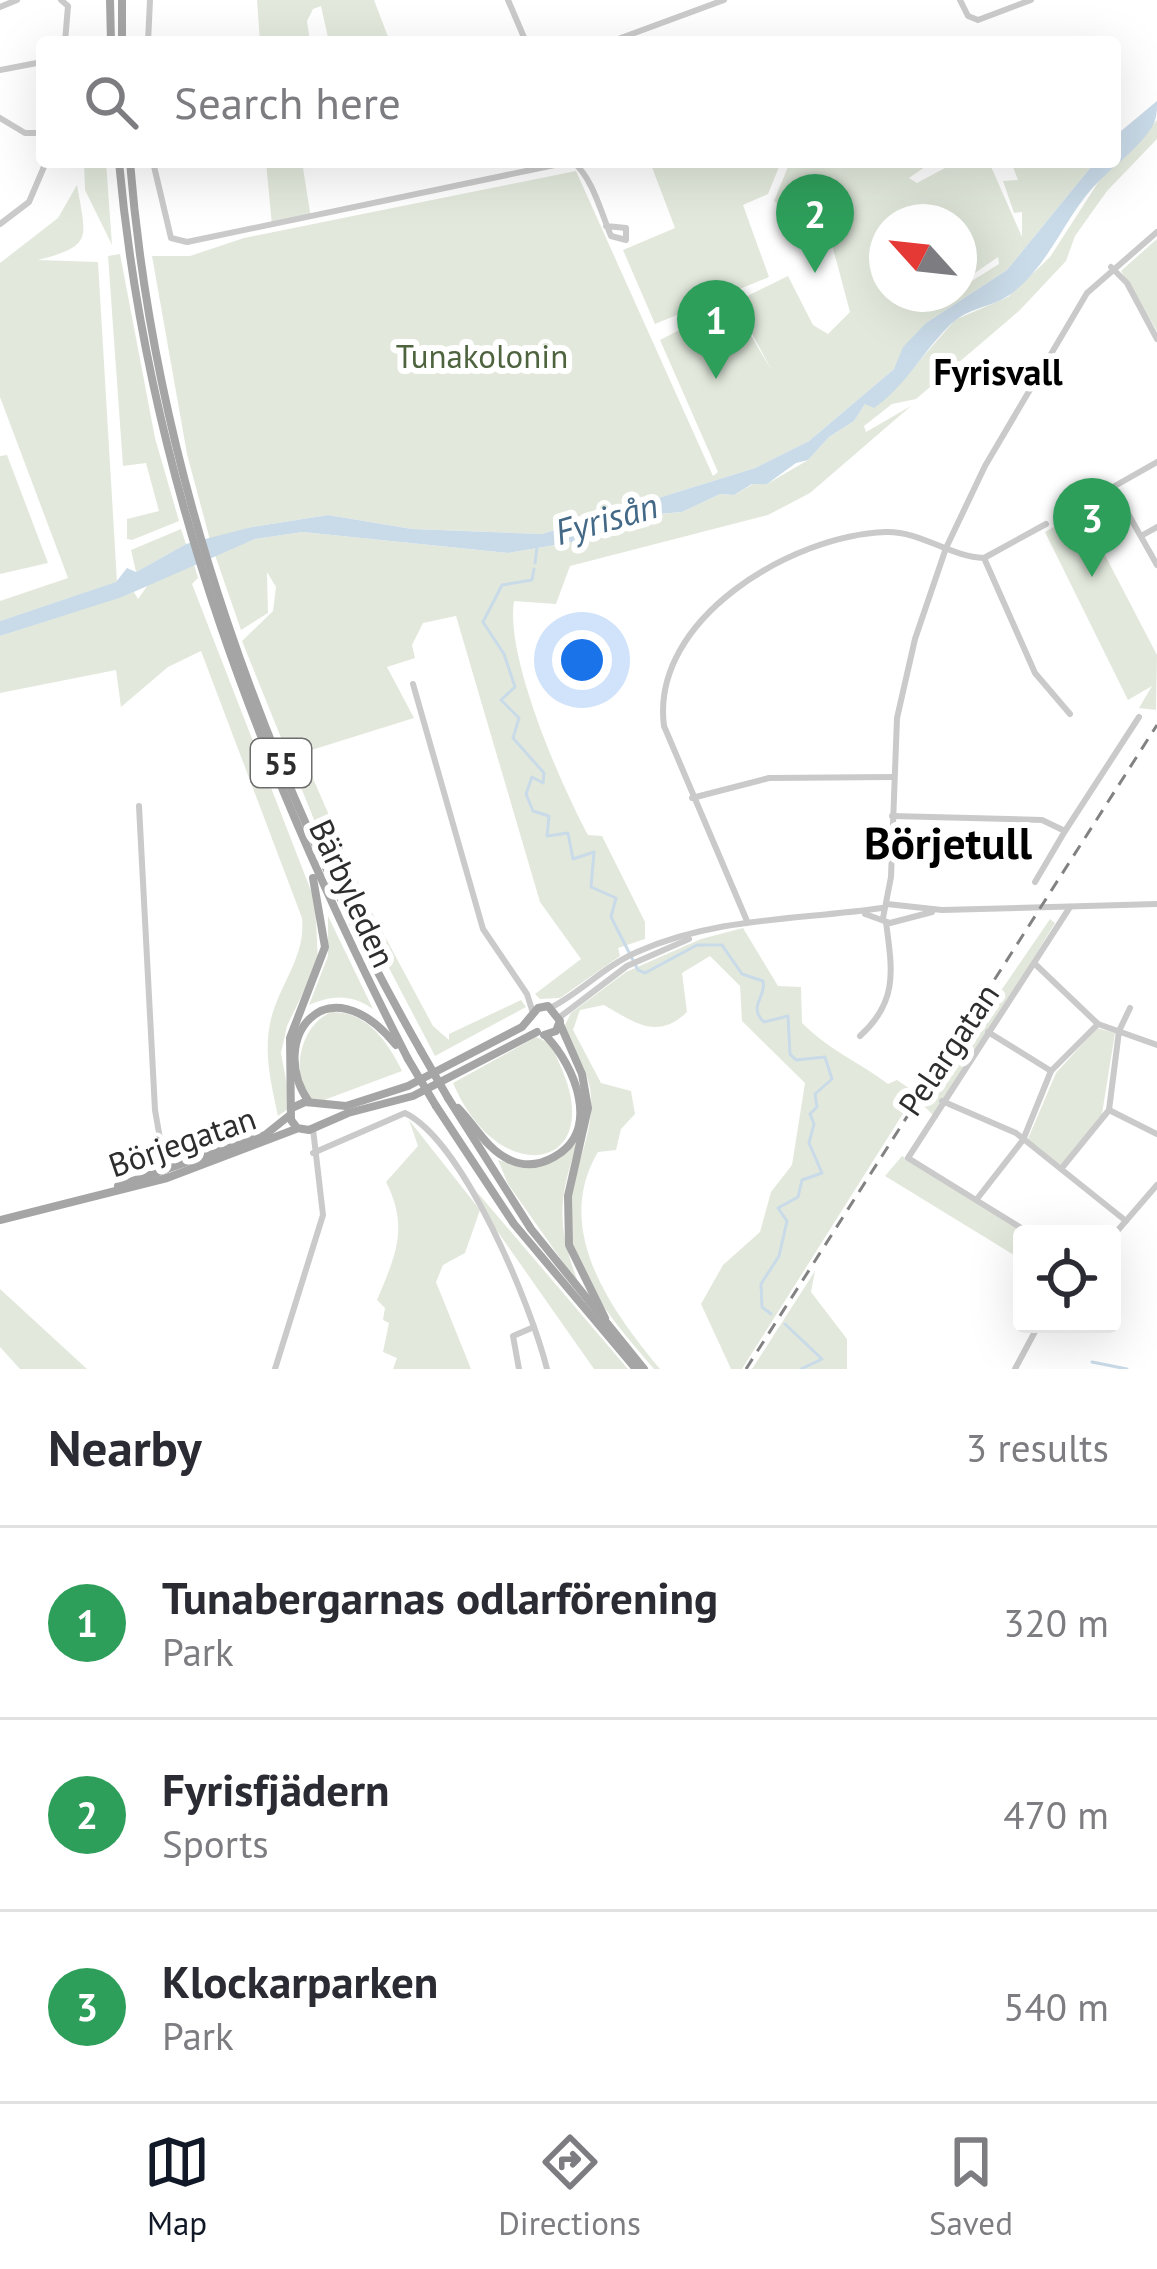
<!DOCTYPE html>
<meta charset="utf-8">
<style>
body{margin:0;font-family:"PT Sans",sans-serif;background:#f2f2f3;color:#2b2b33}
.controls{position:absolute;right:36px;bottom:36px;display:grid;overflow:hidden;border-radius:12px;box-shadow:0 12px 48px #0002}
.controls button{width:108px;height:108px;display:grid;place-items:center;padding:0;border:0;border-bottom:3px solid #e1e1e2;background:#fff;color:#2b2b33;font:60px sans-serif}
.compass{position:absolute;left:869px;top:204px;width:108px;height:108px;border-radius:50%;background:#fff;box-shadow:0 12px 48px #0002;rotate:297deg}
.you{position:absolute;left:582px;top:660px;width:42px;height:42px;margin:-30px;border:9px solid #fff;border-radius:50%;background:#1a73e8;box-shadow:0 0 0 18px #1a73e833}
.badge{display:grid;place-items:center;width:78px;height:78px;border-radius:50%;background:#111827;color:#fff;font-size:39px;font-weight:700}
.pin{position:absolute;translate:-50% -99px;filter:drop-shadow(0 3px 6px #0008)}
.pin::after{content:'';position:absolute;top:63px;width:42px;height:36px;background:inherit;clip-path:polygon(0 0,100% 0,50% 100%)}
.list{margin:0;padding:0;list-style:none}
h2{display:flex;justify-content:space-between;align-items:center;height:156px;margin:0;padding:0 48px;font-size:51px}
h2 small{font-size:39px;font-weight:400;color:#7c7c81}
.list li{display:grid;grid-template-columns:78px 1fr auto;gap:36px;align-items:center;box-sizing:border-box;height:192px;padding:0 48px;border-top:3px solid #e1e1e2}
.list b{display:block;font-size:45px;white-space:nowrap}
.list p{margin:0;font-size:39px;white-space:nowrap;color:#7c7c81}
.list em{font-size:39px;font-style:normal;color:#7c7c81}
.icon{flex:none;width:66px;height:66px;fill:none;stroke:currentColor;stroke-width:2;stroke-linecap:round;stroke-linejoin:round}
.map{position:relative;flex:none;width:1157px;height:1369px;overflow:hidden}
.search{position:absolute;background:#fff;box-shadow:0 12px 48px #0002;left:36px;right:36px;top:36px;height:132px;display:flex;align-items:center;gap:30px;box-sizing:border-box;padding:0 42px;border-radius:12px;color:#7c7c81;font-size:45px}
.sheet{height:732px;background:#fff}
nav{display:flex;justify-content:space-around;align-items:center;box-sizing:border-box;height:168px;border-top:3px solid #e1e1e2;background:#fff;font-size:33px;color:#7c7c81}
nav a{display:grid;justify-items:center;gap:6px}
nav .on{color:#111827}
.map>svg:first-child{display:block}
</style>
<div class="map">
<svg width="1157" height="1369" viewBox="0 0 1157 1369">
<rect width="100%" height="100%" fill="#fff"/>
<g fill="#e2e9dc" fill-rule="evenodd">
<polygon points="257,0 374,0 390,42 329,42 321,6 313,9 307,21 310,42 260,42"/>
<path d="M1157 120V139L1107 191 1075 236 1066 261 1019 311 916 399 892 404 864 426 866 432 911 406 810 493 768 515 570 566 556 604 514 601C505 657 561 785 588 835L602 836 645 922V939L618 948 620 956 560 998 540 999 535 994 581 959 540 902 456 616 423 623 412 645 415 658 387 667 414 718 302 753 368 905 433 1026 449 1040V1034L521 1000 526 1007 435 1056 323 842 242 641 273 611 276 587 267 572 268 613 241 630 215 555 255 539 303 532 508 553 590 539 657 514 682 512 720 494 734 495 753 484H767L808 460 829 437 854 421 865 404 907 375 955 320 1008 297 1050 257 1101 178Z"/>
<polygon points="84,162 106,162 112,245 85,190"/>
<polygon points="266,162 302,162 311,218 272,226"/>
<polygon points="650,162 781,162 768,194 743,205 769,277 655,324 623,250 675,228"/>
<path d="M790 162H932L909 178 917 183 956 162H989L1022 237V212L1014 213 1003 181 1018 180 1011 162H1095L1007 270 926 323 894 369 809 441 755 468 542 534 412 529 328 515 252 527 210 540 187 454 152 256H190L244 238 576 171 713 476 718 472 660 340 732 303 772 371 735 302 788 276 813 325 828 334 850 312 830 237 842 231 823 198 789 215 774 201ZM887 222H959V284L998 257 999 264 959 289V294H887Z"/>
<path d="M77 185C86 238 94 246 38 260L98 262 117 582 0 621V601L68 578 0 397V263L58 218Z"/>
<polygon points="1157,239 1157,331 1121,271"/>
<polygon points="120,254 155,438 179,521 132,540 127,539 127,519 159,511 146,463 123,466 108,256"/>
<polygon points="7,455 48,563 0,574 0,456"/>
<polygon points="1082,511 1157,655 1156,710 1139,708 1152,686 1128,700 1045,532"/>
<polygon points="181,529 186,544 136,572 131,550"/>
<path d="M194 564 198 578 192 584 315 901 318 962 287 1026 281 1053 291 1107 278 1116C271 1083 263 1052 271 1019 280 983 306 956 302 918L201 651 168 667 121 707 116 670 0 693V636L134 592 138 599 150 582Z"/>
<path d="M328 916 373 1009C351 994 333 995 309 1005L328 956Z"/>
<polygon points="1050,919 1055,923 936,1118 923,1105"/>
<path d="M743 928 778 986 801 987 802 1023C834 1054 855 1059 888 1084L897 1080 916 1093 742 1369H731L701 1304 723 1265 760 1232 771 1192 792 1165 805 1083 742 1021 740 986 710 956 682 973 687 1012C657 1041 634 1022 604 1005L580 1010 573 1030 601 1083 631 1091 635 1114 621 1129 616 1150 598 1152C552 1229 611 1310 660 1369H654C623 1333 586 1291 572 1244 556 1192 599 1141 590 1088 586 1067 573 1047 563 1029L571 1013 626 972 701 939Z"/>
<path d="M332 1012C366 1011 388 1042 402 1071L316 1103C287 1081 299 1024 332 1012Z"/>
<polygon points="1097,1028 1115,1033 1102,1114 1061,1165 1027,1141 1056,1073"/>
<path d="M536 1037C549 1041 554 1050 559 1063 610 1169 500 1194 453 1083Z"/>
<path d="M409 1120 480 1210 465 1253 443 1265 436 1282 471 1369H393L397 1358 383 1352 389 1323 383 1320 385 1308 377 1300C396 1255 409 1227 386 1182L418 1146Z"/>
<path d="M578 1140C558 1201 556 1224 579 1285L508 1184 498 1160C534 1171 552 1166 578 1140Z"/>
<polygon points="902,1156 1027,1234 1022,1234 1022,1260 885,1176"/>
<polygon points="477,1192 628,1369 594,1369 488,1218"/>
<polygon points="815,1271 811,1292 847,1339 847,1369 752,1369"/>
<polygon points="0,1289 87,1369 20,1369 0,1347"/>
</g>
<path fill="#c9dae8" d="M1157 101C1157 111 1157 118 1152 127 1140 146 1118 163 1101 179 1066 212 1052 263 1011 294 990 309 968 306 948 327 922 353 904 388 874 408L865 404 854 421 829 437 808 460 796 463 767 484H752L734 495 720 494 682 512 657 514 590 539 508 553 303 532 255 539 122 597 0 636V621L116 582 127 568 136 572 186 544 252 527 328 515 412 529 542 534 755 468 809 441 894 369 903 347 926 323 1007 270 1095 162H1115V136Z"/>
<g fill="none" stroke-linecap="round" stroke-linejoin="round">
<g stroke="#c9dae8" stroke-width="3">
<polyline points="535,563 537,547"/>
<path d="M534 569 532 580 502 585 483 622 504 654 515 687 501 700 519 718 513 738 544 773 543 783 532 777 526 794 533 811 549 816 547 836 568 833 573 859 594 852 591 887 616 898 611 917 638 970 645 973 697 945H722L742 974 763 981C767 997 747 1006 764 1022L788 1016 790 1054 796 1060 825 1057 832 1079 815 1094 817 1107 810 1114 814 1124 809 1143 822 1173 802 1180 798 1197 778 1208 787 1221 779 1256 761 1284 762 1307 771 1314"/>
<polyline points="785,1324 822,1359 801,1369"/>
<polyline points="1092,1362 1127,1369"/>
</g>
<g stroke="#cacaca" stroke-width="6">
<polyline points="61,0 68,6 65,42"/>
<polyline points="508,0 526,42"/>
<polyline points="960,0 968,16 978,20 1031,0"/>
<polyline points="0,7 17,0"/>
<polyline points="148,42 150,0"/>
<polyline points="610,42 724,0"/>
<polyline points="0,70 42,62"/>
<polyline points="0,118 25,133 42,133"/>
<polyline points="153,162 171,238 187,242 569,162"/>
<path d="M573 162C593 178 601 213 611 236L626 240V228L606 226"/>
<polyline points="0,224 29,202 46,162"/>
<polyline points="1111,267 1127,283 1157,339"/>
<polyline points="1157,462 1113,487 1157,565"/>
<polyline points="1141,536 1157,527"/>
<polyline points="984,558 1035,673 1070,714"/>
<polyline points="413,684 483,929 527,994 533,1013"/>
<polyline points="692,798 769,778 892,777"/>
<polyline points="139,806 155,1110 166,1173"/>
<polyline points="892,816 1042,820 1065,831 1139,717"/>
<polyline points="1035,882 1065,831"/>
<polyline points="887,904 942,910 1157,904"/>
<polyline points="865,914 890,923 932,912"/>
<polyline points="883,918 891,877 897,718 915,639 946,548 985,466 1087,293 1157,232"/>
<path d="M747 921 664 726C650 619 792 535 886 532 921 531 950 557 984 558L1046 524"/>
<polyline points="1034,963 1098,1024 1157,1045"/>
<path d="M552 1007C582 991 605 966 637 952 715 917 799 920 882 908"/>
<polyline points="560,1017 627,966 689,939"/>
<polyline points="988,1032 1051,1071"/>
<path d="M860 1036C899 1001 892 969 886 922"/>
<polyline points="942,1101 1016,1133 1126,1221"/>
<polyline points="1109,1110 1119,1031 1130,1008"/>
<polyline points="1109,1110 1157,1134"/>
<path d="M313 1153 405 1113C464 1142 531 1305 547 1369"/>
<polyline points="1061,1169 1109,1110"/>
<polyline points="977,1199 1023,1140 1051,1071 1098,1024"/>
<polyline points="1031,1234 908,1158 1070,907"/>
<polyline points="1112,1237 1157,1185"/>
<polyline points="275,1369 323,1215 313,1129"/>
<polyline points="519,1369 513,1336 534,1327"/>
<polyline points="1015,1369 1039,1324"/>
</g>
<g stroke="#a5a5a5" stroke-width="8">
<polyline points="110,0 111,42"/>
<polyline points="122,0 122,42"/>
<path d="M119 162C148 482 263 775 408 1059"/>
<path d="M130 162C155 473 267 781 421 1051"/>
<polyline points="313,878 325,947 290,1038 291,1120 297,1128 309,1130 348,1113 413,1096 537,1032"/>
<polyline points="560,1024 582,1074 588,1108 568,1196 569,1245 605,1318"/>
<polyline points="448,1098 531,1229 644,1369"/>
<path d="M309 1102C266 1041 326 959 396 1045"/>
<polyline points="436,1106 514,1224 636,1369"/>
<polyline points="294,1107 305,1102 346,1106 408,1086 522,1027 538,1008 548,1006 560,1021 556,1031 544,1035"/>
<path d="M458 1108C475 1125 487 1150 510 1160 525 1167 540 1165 554 1157 602 1131 575 1066 546 1036"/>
<polyline points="118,1186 265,1135 290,1115"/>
<polyline points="0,1220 167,1178 296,1129"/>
</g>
<polyline stroke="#828282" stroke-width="3" stroke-dasharray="12 9" stroke-linecap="butt" points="746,1369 1157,725"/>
<g stroke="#a5a5a5" stroke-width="8">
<polyline points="421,1051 448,1098"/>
<polyline points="408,1059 436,1106"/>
</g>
</g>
<g text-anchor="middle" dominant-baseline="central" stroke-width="12" stroke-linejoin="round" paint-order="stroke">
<rect fill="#fff" stroke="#6c6c6c" stroke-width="3" x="251" y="739" width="60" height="48" rx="9"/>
<g font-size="30" font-weight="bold" fill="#2d2d2d">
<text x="281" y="763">55</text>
</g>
<g font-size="33" fill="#4e643f" stroke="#fff">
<text x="482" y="355">Tunakolonin</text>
</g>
<g font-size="33" fill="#2d2d2d" stroke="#fff">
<text transform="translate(353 893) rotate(65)">Bärbyleden</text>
<text transform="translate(948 1049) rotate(-56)">Pelargatan</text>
<text transform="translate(182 1141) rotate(-19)">Börjegatan</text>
</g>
<g font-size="36" font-weight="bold" fill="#000" stroke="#fff">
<text x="998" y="371">Fyrisvall</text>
</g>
<g font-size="36" font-style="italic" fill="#436987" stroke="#fff">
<text transform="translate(606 518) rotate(-16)">Fyrisån</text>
</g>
<g font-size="45" font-weight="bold" fill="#000" stroke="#fff">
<text x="948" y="842">Börjetull</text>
</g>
</g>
</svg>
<div class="controls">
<button><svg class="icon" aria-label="locate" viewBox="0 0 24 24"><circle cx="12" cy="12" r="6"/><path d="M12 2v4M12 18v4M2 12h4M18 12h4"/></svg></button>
</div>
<svg class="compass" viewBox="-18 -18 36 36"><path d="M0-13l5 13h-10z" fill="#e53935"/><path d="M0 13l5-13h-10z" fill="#7c7c81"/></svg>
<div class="you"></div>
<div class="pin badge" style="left:716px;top:379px;background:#2e9e5b">1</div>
<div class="pin badge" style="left:815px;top:273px;background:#2e9e5b">2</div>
<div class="pin badge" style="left:1092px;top:577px;background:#2e9e5b">3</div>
<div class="search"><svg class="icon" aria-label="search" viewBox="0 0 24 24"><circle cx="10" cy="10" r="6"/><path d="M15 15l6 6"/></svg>Search here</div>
</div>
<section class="sheet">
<h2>Nearby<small>3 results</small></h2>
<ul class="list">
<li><span class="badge" style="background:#2e9e5b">1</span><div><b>Tunabergarnas odlarförening</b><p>Park</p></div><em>320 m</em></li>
<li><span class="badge" style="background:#2e9e5b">2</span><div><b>Fyrisfjädern</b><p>Sports</p></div><em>470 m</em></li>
<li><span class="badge" style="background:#2e9e5b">3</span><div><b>Klockarparken</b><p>Park</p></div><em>540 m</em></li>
</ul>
</section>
<nav>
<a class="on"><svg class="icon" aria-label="map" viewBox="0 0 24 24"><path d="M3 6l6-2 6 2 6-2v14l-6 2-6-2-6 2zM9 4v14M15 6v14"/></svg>Map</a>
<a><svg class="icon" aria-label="directions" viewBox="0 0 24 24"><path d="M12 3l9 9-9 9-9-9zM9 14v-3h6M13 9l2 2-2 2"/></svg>Directions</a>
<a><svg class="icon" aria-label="saved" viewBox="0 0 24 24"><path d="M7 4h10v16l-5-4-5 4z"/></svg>Saved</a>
</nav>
